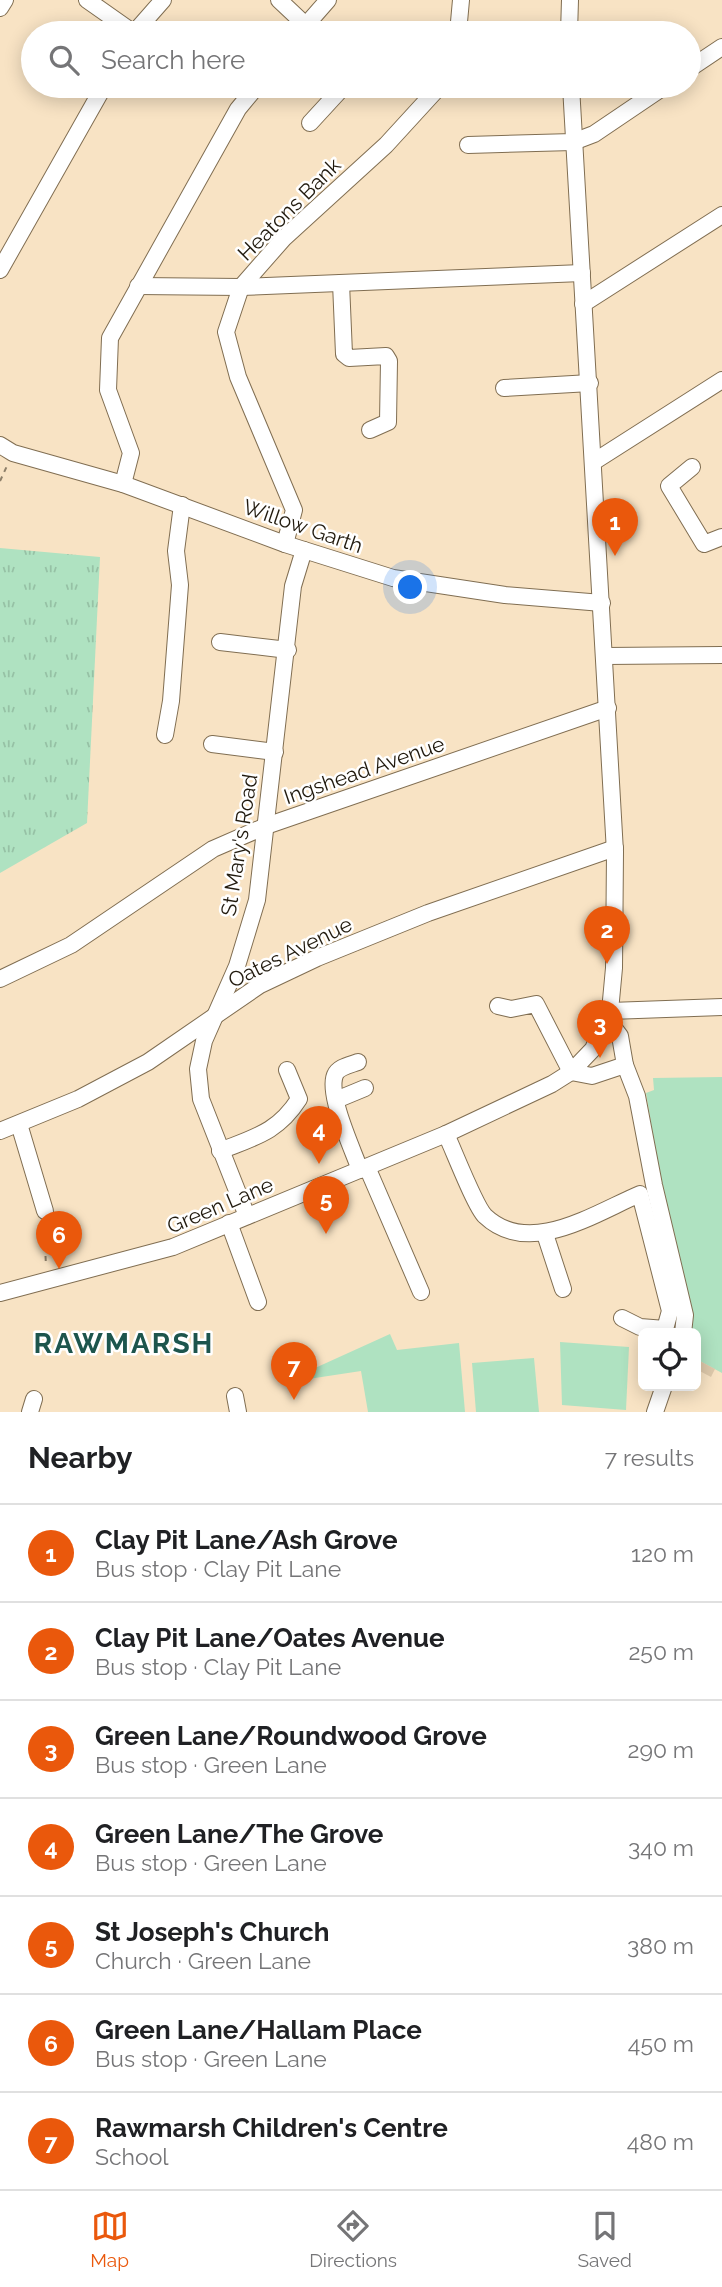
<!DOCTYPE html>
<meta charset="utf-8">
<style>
body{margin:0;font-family:Raleway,sans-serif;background:#f2f2f2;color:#202124}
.controls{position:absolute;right:21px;bottom:21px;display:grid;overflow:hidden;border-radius:10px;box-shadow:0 4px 18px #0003}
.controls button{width:63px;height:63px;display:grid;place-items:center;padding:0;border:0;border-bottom:2px solid #e0e0e0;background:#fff;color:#202124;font:35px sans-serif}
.you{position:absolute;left:411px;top:588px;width:24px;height:24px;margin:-18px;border:5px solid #fff;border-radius:50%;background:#1a73e8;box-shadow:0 0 0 10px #1a73e833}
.badge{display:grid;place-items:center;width:46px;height:46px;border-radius:50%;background:#ea580c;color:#fff;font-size:23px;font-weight:700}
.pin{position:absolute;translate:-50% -58px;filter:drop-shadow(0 2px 4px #0008)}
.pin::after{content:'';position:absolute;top:37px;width:24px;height:21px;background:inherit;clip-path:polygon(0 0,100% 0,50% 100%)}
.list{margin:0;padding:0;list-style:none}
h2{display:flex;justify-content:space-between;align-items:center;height:91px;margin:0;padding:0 28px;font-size:30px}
h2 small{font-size:23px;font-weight:400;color:#757577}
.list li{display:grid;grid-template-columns:46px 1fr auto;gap:21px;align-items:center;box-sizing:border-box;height:98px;padding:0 28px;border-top:2px solid #e0e0e0}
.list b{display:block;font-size:26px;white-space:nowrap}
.list p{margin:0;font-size:23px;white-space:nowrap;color:#757577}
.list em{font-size:23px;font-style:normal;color:#757577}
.icon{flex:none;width:38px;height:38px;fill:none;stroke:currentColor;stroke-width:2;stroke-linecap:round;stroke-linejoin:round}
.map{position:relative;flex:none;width:722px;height:1412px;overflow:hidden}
.search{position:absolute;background:#fff;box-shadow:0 4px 18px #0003;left:21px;right:21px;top:21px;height:77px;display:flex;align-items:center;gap:18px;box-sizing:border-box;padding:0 24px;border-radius:38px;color:#757577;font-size:26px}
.sheet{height:777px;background:#fff}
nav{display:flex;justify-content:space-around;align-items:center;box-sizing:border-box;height:98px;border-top:2px solid #e0e0e0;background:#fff;font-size:19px;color:#757577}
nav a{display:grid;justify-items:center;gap:4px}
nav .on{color:#ea580c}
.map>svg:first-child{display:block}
</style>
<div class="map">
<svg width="722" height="1412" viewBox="0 0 722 1412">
<defs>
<pattern id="park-tufts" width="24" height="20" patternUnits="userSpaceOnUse" patternTransform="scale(1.75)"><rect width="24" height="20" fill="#afe2c1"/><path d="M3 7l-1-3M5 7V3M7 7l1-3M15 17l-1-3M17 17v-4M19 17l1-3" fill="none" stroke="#96c1a5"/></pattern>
</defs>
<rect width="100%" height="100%" fill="#f8e3c4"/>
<g fill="#afe2c1">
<polygon points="722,1077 722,1373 696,1359 696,1333 686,1333 646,1093 654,1090 653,1078"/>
<polygon points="390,1334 397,1350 459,1343 465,1412 368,1412 361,1371 282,1383"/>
<polygon points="560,1342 629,1347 626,1410 562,1405"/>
<polygon points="534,1358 539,1412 476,1412 472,1363"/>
</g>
<polygon fill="url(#park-tufts)" points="0,548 100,557 87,823 0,873"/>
<polygon fill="#dec9ab" points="696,1359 715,1369 711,1377 696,1369"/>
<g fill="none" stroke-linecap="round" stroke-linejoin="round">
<g stroke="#806e52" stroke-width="18">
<g id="minor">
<polyline points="87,0 134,33"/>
<polyline points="279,0 314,33"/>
<polyline points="0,8 5,0"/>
<polyline points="300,32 328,0"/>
<polyline points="134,33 163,0"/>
<polyline points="458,33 461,0"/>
<polyline points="569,33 570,0"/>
<polyline points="689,69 722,47"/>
<polyline points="310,123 344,86"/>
<polyline points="468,145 573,142 594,134 665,86"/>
<polyline points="0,270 104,86"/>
<polyline points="341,283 344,354 349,358 386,356 389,361 388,422 370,430"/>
<polyline points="138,286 241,287 582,273"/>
<polyline points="583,304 722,215"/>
<polyline points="504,388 590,383"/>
<polyline points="0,445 13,453 123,484 285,544 393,578 505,595 602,603"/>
<polyline points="595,461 722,380"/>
<polyline points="692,467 669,486 704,544 722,537"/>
<polyline points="123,484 131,453 108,390 110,338 238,109 257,86"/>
<polyline points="285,544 294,510 238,377 226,332 241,287 284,238 386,145 440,86"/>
<polyline points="220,642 288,650"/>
<polyline points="605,656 722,655"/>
<polyline points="165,735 171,701 180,585 176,551 182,505"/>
<polyline points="212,744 275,752"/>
<polyline points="0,979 71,945 213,849 266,826 608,708"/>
<polyline points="498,1006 511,1009 536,1004 571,1072 592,1076 625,1065 637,1096 654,1185 685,1315 683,1333"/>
<polyline points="610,1011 722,1007"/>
<polyline points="608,1020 620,1036 625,1065"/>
<path d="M358 1062C350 1065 338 1067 335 1075 327 1095 353 1150 360 1170"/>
<polyline points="336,1100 365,1088"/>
<polyline points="19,1124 45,1211"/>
<polyline points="0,1131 78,1099 148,1062 260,985 317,958 428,913 615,848"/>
<path d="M446 1134C454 1151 475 1206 485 1216 529 1258 595 1213 640 1194L670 1311 665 1329 640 1327 622 1318"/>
<path d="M220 1151C255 1137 278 1132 299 1099L287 1070"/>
<polyline points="367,1167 421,1292"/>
<polyline points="247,1216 201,1099 198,1069 204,1041 237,966 257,900 293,586 304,550"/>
<polyline points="229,1223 258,1302"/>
<polyline points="545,1234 563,1289"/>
<polyline points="0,1293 173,1247 446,1134 552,1084 571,1072 593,1049 610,1011 614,968 615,852 571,86"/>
<polyline points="235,1396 238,1412"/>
<polyline points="30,1412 34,1399"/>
<polyline points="655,1412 664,1386"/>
</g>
</g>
<g stroke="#8d7f69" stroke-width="2" stroke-dasharray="5 5" stroke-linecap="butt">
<polyline points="0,481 7,466"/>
<polyline points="44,1226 46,1266"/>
</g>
<use href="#minor" stroke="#fff" stroke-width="16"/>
</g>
<g text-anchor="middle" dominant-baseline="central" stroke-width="5" stroke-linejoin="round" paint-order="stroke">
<g font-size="21" fill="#211a0e" stroke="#fff">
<text transform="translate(289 209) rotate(-45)">Heatons Bank</text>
<text transform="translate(303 526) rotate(19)">Willow Garth</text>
<text transform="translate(364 770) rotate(-19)">Ingshead Avenue</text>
<text transform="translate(239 845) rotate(-81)">St Mary's Road</text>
<text transform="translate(290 952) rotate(-26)">Oates Avenue</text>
<text transform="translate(220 1205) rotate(-23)">Green Lane</text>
</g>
<g font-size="28" font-weight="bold" letter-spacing="2" fill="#1d554d" stroke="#fff">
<text x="124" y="1343">RAWMARSH</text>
</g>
</g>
</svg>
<div class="controls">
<button><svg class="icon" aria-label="locate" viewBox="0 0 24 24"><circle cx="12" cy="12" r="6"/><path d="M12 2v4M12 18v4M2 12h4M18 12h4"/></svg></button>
</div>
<div class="you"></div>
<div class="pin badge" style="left:615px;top:556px">1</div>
<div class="pin badge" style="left:607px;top:964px">2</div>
<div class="pin badge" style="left:600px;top:1058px">3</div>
<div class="pin badge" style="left:319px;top:1164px">4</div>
<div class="pin badge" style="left:326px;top:1234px">5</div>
<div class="pin badge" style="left:59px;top:1269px">6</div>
<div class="pin badge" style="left:294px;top:1400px">7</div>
<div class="search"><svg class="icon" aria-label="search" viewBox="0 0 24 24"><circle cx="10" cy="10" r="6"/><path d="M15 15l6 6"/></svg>Search here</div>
</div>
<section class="sheet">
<h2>Nearby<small>7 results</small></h2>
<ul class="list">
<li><span class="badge">1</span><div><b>Clay Pit Lane/Ash Grove</b><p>Bus stop · Clay Pit Lane</p></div><em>120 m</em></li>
<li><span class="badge">2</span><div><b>Clay Pit Lane/Oates Avenue</b><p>Bus stop · Clay Pit Lane</p></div><em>250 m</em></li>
<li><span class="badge">3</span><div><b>Green Lane/Roundwood Grove</b><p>Bus stop · Green Lane</p></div><em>290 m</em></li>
<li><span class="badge">4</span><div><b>Green Lane/The Grove</b><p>Bus stop · Green Lane</p></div><em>340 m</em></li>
<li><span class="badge">5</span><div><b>St Joseph's Church</b><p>Church · Green Lane</p></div><em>380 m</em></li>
<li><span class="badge">6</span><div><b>Green Lane/Hallam Place</b><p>Bus stop · Green Lane</p></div><em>450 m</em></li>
<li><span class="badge">7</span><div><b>Rawmarsh Children's Centre</b><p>School</p></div><em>480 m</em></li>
</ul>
</section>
<nav>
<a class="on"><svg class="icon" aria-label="map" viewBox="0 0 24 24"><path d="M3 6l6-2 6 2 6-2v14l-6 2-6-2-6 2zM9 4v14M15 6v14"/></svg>Map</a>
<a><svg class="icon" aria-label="directions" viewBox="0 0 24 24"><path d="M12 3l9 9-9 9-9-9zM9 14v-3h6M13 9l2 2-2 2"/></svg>Directions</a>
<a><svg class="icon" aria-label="saved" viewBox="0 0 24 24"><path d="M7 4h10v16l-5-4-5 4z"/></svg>Saved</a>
</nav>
